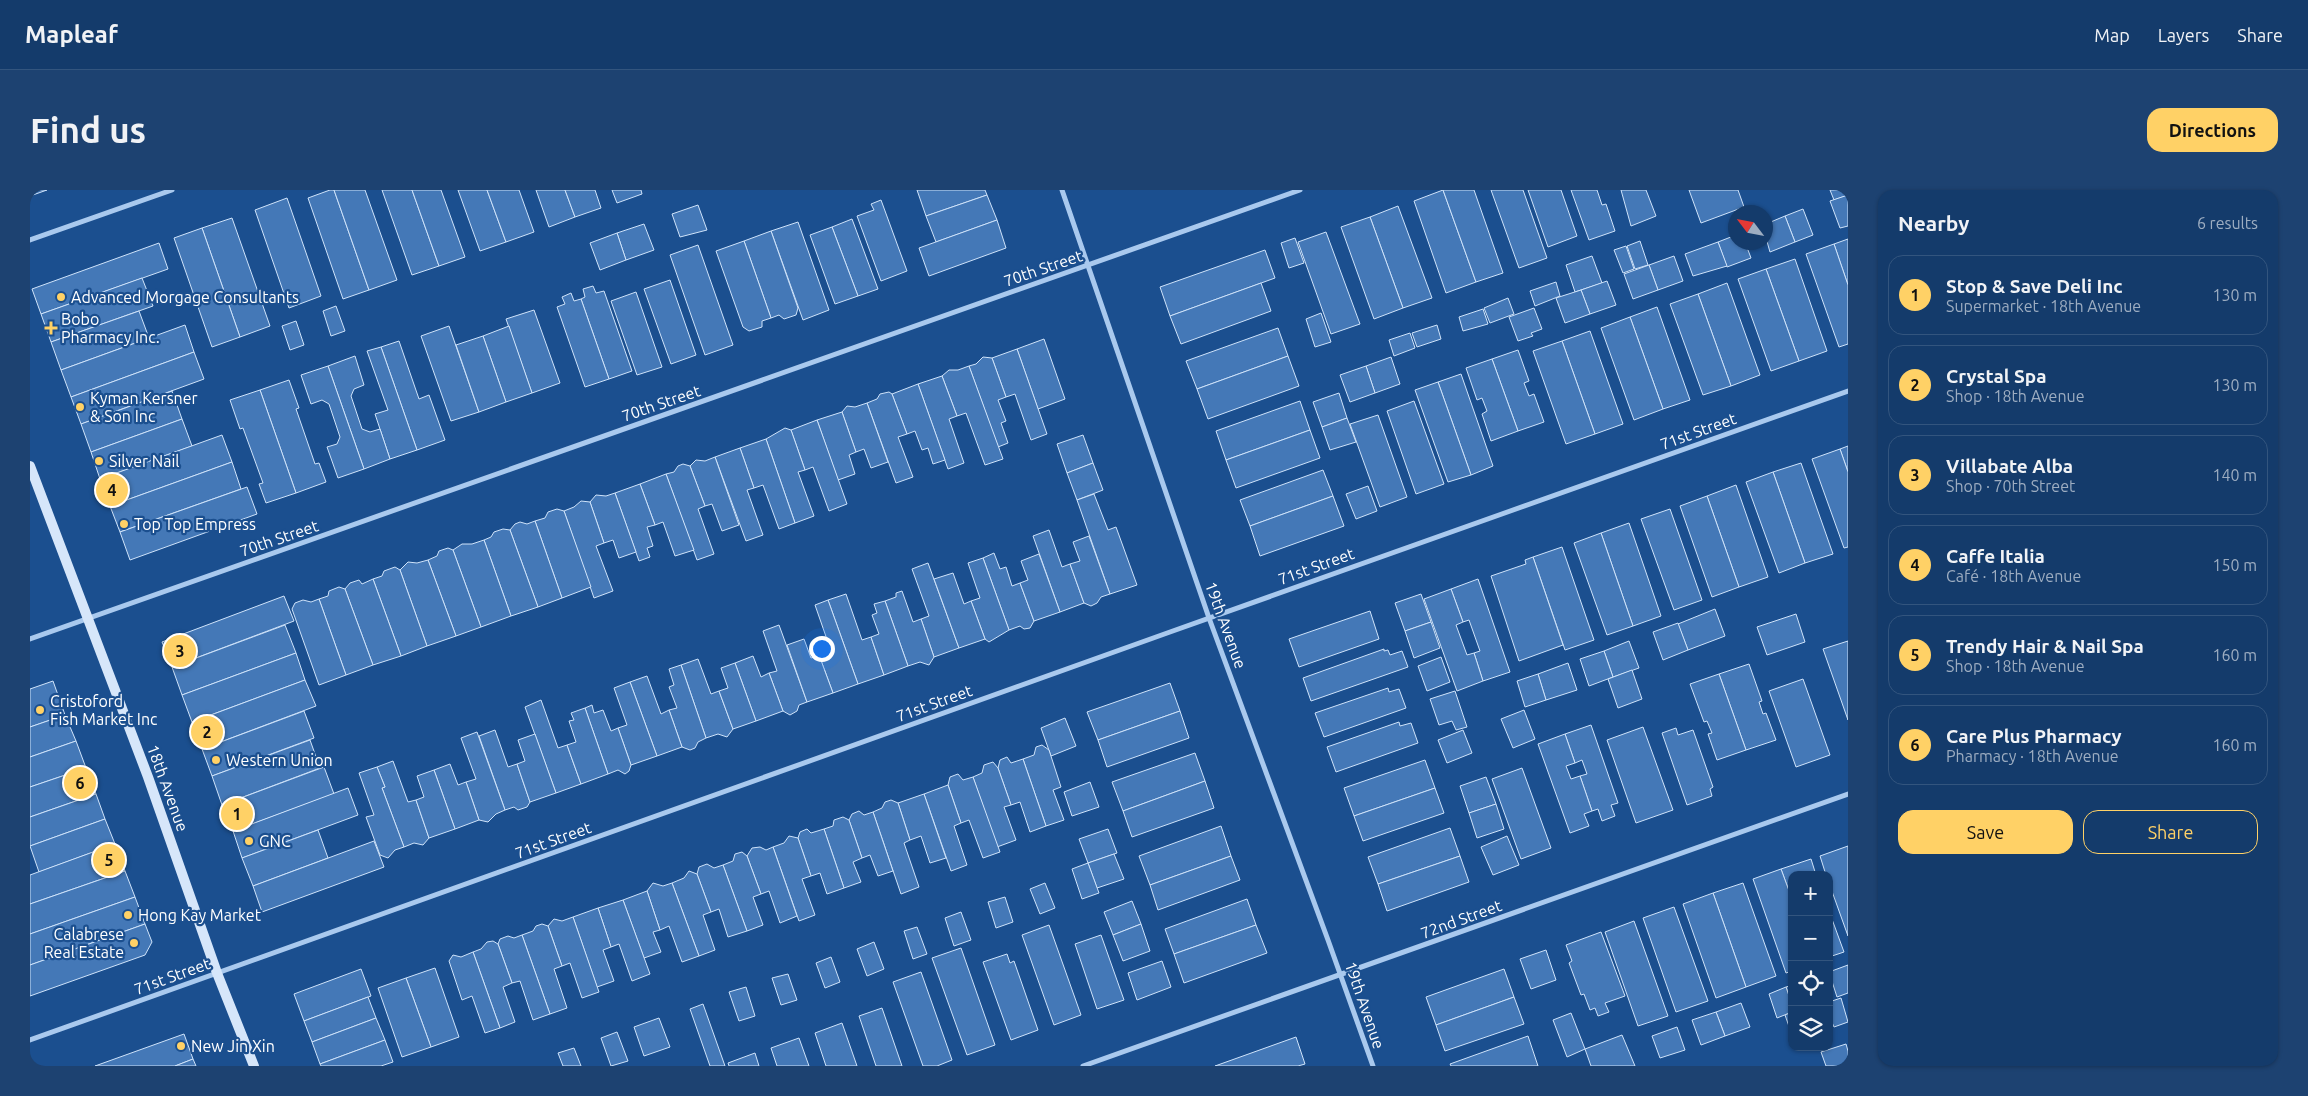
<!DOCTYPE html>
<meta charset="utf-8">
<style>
body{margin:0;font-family:Ubuntu,sans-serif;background:#1d4271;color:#f1f3f6}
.controls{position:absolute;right:15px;bottom:15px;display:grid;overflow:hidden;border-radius:10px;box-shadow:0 1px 4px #0004}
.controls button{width:45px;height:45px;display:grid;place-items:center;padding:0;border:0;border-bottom:1px solid #33557e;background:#143b6b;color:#f1f3f6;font:25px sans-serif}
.compass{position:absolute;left:1698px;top:15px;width:45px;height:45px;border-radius:50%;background:#143b6b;box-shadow:0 1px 4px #0004;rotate:302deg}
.you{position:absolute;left:791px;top:458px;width:18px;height:18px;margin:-12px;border:4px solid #fff;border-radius:50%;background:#1a73e8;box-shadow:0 0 0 8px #1a73e833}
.badge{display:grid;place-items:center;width:32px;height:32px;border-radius:50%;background:#ffd166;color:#111;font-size:16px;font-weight:700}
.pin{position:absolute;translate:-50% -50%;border:2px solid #fff;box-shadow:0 1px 5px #0006}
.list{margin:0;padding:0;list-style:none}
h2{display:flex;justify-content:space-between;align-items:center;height:65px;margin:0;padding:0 20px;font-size:21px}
h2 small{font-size:16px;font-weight:400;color:#9dadc1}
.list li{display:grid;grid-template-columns:32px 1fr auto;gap:15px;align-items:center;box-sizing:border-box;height:80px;margin:0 10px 10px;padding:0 10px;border:1px solid #33557e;border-radius:15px}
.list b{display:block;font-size:19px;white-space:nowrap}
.list p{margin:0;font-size:16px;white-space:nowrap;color:#9dadc1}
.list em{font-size:16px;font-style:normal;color:#9dadc1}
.actions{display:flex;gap:10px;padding:15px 20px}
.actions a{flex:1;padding:11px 0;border:1px solid #ffd166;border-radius:15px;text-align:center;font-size:18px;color:#ffd166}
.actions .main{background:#ffd166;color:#111}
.icon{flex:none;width:28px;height:28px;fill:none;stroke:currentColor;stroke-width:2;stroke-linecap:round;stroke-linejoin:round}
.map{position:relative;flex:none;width:1818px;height:876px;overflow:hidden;border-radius:15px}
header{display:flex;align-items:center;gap:30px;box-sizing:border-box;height:70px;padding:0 25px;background:#143b6b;border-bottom:1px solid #33557e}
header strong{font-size:24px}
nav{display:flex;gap:28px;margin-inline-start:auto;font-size:18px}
.intro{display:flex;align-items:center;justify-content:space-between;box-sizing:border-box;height:120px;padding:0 30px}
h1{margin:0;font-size:35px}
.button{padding:12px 22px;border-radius:15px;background:#ffd166;color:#111;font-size:18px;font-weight:700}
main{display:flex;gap:30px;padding:0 30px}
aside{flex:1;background:#143b6b;border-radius:15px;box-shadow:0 1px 4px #0004}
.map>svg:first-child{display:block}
</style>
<header>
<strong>Mapleaf</strong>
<nav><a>Map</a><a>Layers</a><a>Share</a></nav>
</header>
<div class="intro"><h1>Find us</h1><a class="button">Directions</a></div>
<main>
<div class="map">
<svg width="1818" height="876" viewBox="0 0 1818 876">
<rect width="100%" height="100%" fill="#1b4f8f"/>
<g fill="#4478b7" stroke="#cfe3fa">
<polygon points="0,0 17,0 0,6"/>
<polygon points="300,0 304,0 339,100 313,109 278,8"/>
<polygon points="304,0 335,0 367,90 339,100"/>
<polygon points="352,0 382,0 409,76 382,85"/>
<polygon points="382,0 411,0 435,67 409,76"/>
<polygon points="428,0 457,0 476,52 450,61"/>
<polygon points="457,0 489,0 504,42 476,52"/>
<polygon points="506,0 535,0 545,27 519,37"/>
<polygon points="535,0 565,0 571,18 545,27"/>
<polygon points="582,0 611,0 612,4 587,13"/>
<polygon points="887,0 955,0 957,5 896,26"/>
<polygon points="1413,0 1446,92 1416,103 1384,11"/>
<polygon points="1413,0 1444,0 1473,83 1446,92"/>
<polygon points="1461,0 1493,0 1517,68 1489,78"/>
<polygon points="1498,0 1531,0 1547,46 1518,57"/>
<polygon points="1541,0 1567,0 1572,15 1576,14 1585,41 1559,50"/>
<polygon points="1591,0 1616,0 1626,26 1601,36"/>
<polygon points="1659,0 1708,0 1714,17 1671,33"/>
<polygon points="1800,0 1818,0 1818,5 1804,10"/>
<polygon points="957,5 967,30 906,52 896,26"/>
<polygon points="1818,5 1818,36 1810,38 1800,11"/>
<polygon points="257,8 291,106 259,118 225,20"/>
<polygon points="851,10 877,81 851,91 827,26 844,20 841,14"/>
<polygon points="668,15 677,40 650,47 642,24"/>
<polygon points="1368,16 1402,108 1373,118 1340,27"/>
<polygon points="1773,19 1783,45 1765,52 1755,26"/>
<polygon points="1755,26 1765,52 1740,62 1736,48 1736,34"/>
<polygon points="1340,27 1373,118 1344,129 1311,37"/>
<polygon points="202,28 240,136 210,147 172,38"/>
<polygon points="822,29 848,99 828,106 802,37"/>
<polygon points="967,30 976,58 899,86 889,58"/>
<polygon points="768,32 799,120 773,130 741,41"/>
<polygon points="614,34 624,60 596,70 587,43"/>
<polygon points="802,37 828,106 805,114 780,45"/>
<polygon points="172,38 210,147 182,157 144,48"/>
<polygon points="741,41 768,118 766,125 754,129 749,125 741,128 714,51"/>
<polygon points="1296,42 1330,134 1301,144 1268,52"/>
<polygon points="587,43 596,70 570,80 560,53"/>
<polygon points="1706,45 1706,52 1715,52 1721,68 1697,77 1688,52"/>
<polygon points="1265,48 1274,73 1259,78 1251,53"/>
<polygon points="1818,49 1818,95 1804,54"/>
<polygon points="714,51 741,128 732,131 732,137 719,141 713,137 686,61"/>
<polygon points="1610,51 1618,75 1605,79 1597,56"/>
<polygon points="1688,52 1697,76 1663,86 1655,64"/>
<polygon points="129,53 138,79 11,124 2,99"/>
<polygon points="1804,54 1818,95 1818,154 1809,157 1776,64"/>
<polygon points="668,55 703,155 675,165 640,65"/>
<polygon points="1596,56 1604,79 1593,83 1584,60"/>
<polygon points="1235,60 1245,88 1140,126 1130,97"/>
<polygon points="1562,66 1572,93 1545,102 1536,75"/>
<polygon points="1644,66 1653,91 1628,100 1619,75"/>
<polygon points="1765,69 1797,161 1769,171 1736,79"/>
<polygon points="1619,75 1628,100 1603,109 1594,84"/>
<polygon points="1736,79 1769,171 1741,181 1708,89"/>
<polygon points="112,88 123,116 21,152 11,124"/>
<polygon points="640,90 666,165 641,174 614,99"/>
<polygon points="1577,91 1586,115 1560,124 1551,100"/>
<polygon points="1526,92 1530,106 1505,116 1500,101"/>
<polygon points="1231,93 1241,121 1151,154 1140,126"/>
<polygon points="1697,93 1730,185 1701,196 1668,104"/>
<polygon points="563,96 566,103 574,101 602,181 579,189 551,109 555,107 553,99"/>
<polygon points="1551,100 1560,124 1535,133 1526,108"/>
<polygon points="606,102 632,177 607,185 581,111"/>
<polygon points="541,103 544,111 551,109 579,189 555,197 527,117 535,114 532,107"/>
<polygon points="1668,104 1701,196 1673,205 1640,114"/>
<polygon points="1478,108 1484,124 1460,133 1454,118"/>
<polygon points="306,116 315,141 301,146 293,121"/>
<polygon points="1627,117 1660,210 1633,219 1600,127"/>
<polygon points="1504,118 1512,139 1501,143 1503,146 1488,151 1479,127"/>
<polygon points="1453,119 1458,134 1433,141 1429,127"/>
<polygon points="504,120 530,193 502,203 476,129"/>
<polygon points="109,121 119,148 31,180 21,152"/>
<polygon points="1291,123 1301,152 1285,157 1276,129"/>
<polygon points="1600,127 1633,219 1604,230 1571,138"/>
<polygon points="266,131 274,155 260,160 252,136"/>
<polygon points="155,135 164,162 41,207 31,180"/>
<polygon points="1407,135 1411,149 1387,157 1382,143"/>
<polygon points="419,136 449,222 421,231 391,146"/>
<polygon points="479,136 502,203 476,212 453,146"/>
<polygon points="1248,138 1258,166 1167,199 1156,171"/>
<polygon points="1560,141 1593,234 1565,244 1532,151"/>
<polygon points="1380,143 1385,158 1364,166 1359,150"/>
<polygon points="453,146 476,212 449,222 426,155"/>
<polygon points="1014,149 1035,209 1008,219 987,159"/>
<polygon points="369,151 389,209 399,205 415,250 387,260 351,157"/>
<polygon points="1532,151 1565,244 1536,254 1503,161"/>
<polygon points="351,157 387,260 360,269 345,224 358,220 337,161"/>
<polygon points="987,159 1017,244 1001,250 985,204 976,207 962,168"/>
<polygon points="1488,160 1499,191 1494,193 1499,206 1504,204 1514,232 1488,241 1462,169"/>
<polygon points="164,162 174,189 51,234 41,207"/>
<polygon points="325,166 334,195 324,199 321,206 332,239 340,242 350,239 360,269 334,279 298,176"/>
<polygon points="1258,166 1269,196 1178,229 1167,199"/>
<polygon points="953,167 962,168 976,207 968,210 976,231 971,233 978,253 968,257 939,176 946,174"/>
<polygon points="1361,167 1370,194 1345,203 1336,176"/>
<polygon points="1462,169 1488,241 1461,251 1452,224 1457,221 1452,208 1447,210 1436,178"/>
<polygon points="298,176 334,279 308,288 297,257 307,254 310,247 299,214 292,210 281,214 271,185"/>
<polygon points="939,176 973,269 955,275 936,223 927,226 912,186 919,180 928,180"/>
<polygon points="1336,176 1345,203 1320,212 1310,185"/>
<polygon points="1431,184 1463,276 1441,285 1408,192"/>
<polygon points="912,186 927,226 919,229 934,273 918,279 888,194"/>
<polygon points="259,190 269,218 266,219 285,274 289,273 296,292 266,303 230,200"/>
<polygon points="1408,192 1441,285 1418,292 1385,200"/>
<polygon points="888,194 915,270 903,274 898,258 892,260 885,241 877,244 862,204"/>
<polygon points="230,200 266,303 236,313 229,294 233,293 213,238 210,239 200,210"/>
<polygon points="142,201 152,229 61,262 51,234"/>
<polygon points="859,202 862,204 877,244 868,247 883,287 866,293 837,213 847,209 850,204"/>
<polygon points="1309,203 1317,228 1292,237 1283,212"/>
<polygon points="1270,211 1280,240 1196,270 1186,241"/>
<polygon points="1384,211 1414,294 1386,304 1357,221"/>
<polygon points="837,213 858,272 841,278 834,259 826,262 812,222 817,216 825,217"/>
<polygon points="812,222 826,262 819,265 825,284 808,290 787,230"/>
<polygon points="1348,225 1377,307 1350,317 1320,234"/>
<polygon points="1317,228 1326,252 1300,260 1292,237"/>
<polygon points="152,229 162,256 70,289 61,262"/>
<polygon points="787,230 817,314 799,321 783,277 775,280 761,240"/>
<polygon points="755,238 761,240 775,280 768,282 784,326 765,333 736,249"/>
<polygon points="1280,240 1290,268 1206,298 1196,270"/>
<polygon points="192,245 202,272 80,316 70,289"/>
<polygon points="1053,245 1063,273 1037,283 1027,254"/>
<polygon points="736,249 765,333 749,339 733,295 724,298 710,258"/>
<polygon points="1818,256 1818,282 1810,259"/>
<polygon points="710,258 724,298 717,300 733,345 716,351 685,267"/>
<polygon points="1810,259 1818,282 1818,357 1814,358 1782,269"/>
<polygon points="685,267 709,335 692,341 682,314 675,316 660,276 666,270 675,271"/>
<polygon points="202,272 211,299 90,342 80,316"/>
<polygon points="1063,273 1073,300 1047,310 1037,283"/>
<polygon points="1771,273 1803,364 1775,373 1743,282"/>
<polygon points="653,274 660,276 675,316 668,319 684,364 667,370 636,284 644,282 648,276"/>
<polygon points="1293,280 1303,306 1220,336 1210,310"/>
<polygon points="1743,282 1775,373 1749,383 1716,292"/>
<polygon points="636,284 664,360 645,366 633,332 625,335 610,294"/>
<polygon points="610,294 625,335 617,337 623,356 617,358 620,367 609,371 585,303"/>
<polygon points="1706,295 1738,387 1709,397 1677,306"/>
<polygon points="1338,296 1347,321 1326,329 1316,304"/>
<polygon points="217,297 227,324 100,370 90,342"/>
<polygon points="585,303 606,362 589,368 583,350 574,353 560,312 566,305 576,306"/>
<polygon points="1064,304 1078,340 1086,337 1107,395 1080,404 1047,310"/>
<polygon points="1303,306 1314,336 1230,366 1220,336"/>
<polygon points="1677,306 1709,397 1682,407 1650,316"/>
<polygon points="551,311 560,312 574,353 566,356 583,401 564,408 534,321 544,317"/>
<polygon points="527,319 534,321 561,397 532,408 505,331 515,328 518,322"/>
<polygon points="1640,319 1672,410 1644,420 1611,329"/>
<polygon points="505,331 532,408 508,417 480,340 485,334 490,332 497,334"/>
<polygon points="1599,333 1631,426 1603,436 1571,343"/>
<polygon points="473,339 480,340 508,417 481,426 454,350 461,347 464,342"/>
<polygon points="1019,340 1032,377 1040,374 1054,413 1030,422 1003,346"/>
<polygon points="1571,343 1603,436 1577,445 1544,353"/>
<polygon points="1059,346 1080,404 1071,407 1067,413 1061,416 1054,413 1040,374 1050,371 1043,352"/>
<polygon points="454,350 481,426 451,437 423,360 432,354 442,354"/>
<polygon points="1532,357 1564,450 1535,460 1503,367"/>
<polygon points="418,358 423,360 451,437 426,446 398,370 407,366 409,361"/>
<polygon points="964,363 970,379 976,377 982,396 990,393 1004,431 1000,438 994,439 990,436 979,440 953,368"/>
<polygon points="1009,364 1030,422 1004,431 990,393 998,390 991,371"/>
<polygon points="1503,367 1533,455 1489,471 1461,386 1496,374 1495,370"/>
<polygon points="953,368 979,440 959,452 955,449 941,411 950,408 938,373"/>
<polygon points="398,370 426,446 397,456 370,380 378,372 387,373"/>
<polygon points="898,373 929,458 904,467 891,429 899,426 882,379"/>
<polygon points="365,377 370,380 397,456 371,466 343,389 352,386 354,381"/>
<polygon points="923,383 934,414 941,411 955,449 929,458 904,389"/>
<polygon points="343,389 371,466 343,475 315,399 320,393 329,390 332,394"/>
<polygon points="1448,389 1480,482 1453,491 1444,463 1450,461 1439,430 1433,432 1421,399"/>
<polygon points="309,397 315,399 343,475 316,485 289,409 298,406 299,401"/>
<polygon points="1421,399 1433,432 1426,435 1437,465 1444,463 1453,491 1427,501 1394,409"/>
<polygon points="872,401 883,432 891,429 904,467 899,475 890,472 878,476 855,411 866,407 866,403"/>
<polygon points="816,404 832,450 841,447 854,485 828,494 798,410"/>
<polygon points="1391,404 1401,432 1375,441 1365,413"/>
<polygon points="254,406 264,431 142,477 132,452"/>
<polygon points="289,409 316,485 289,495 262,419 265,413 273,410 281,412"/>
<polygon points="798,410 828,494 803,503 789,465 801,461 785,415"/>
<polygon points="855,411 878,476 854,485 841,447 849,444 842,425 847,423 844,414"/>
<polygon points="1685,419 1695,446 1658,460 1648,434"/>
<polygon points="1340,421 1349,449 1269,477 1259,449"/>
<polygon points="1766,424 1775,452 1737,465 1727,437"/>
<polygon points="1401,432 1410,458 1384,468 1375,441"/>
<polygon points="1648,433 1658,460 1633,470 1623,442"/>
<polygon points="255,435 266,463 152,505 142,477"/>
<polygon points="749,435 777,512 769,515 767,521 760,525 753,521 739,483 747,481 733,441"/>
<polygon points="774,449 781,468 789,465 803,503 777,512 757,455"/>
<polygon points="1599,451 1609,478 1583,487 1574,461"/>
<polygon points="1818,451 1818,530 1793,459"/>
<polygon points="1354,459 1354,461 1358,460 1360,465 1372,461 1378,477 1281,511 1273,488"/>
<polygon points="1574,461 1583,487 1559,496 1550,469"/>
<polygon points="266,463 275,490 162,532 152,505"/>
<polygon points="723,466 731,487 739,483 753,521 726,531 705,473"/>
<polygon points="1411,467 1420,492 1397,501 1388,476"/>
<polygon points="668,469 681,504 689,501 703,539 697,547 688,544 676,548 651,475"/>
<polygon points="705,473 726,531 703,539 689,501 698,498 691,478"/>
<polygon points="1538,473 1547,500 1516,510 1508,484"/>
<polygon points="1719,474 1732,511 1729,512 1733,524 1736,523 1746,550 1716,560 1689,484"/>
<polygon points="651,475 676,548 668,552 665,558 660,560 652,557 639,520 647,518 639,497 644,495 639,479"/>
<polygon points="1602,480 1612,509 1588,518 1578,489"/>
<polygon points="1508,484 1516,510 1495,517 1487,491"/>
<polygon points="1689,484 1716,560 1687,570 1678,544 1682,543 1677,531 1674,532 1660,494"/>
<polygon points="617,486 631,524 639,520 652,557 627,566 600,492"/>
<polygon points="1773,489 1800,565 1766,577 1739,501"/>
<polygon points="275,490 286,516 172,559 162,532"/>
<polygon points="23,491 35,525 0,537 0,499"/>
<polygon points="600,492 627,566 601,575 588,538 597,535 584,498"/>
<polygon points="1140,493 1150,521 1068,550 1057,522"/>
<polygon points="1358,498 1359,502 1369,499 1376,518 1294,547 1285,523"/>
<polygon points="1425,501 1437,537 1426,540 1422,531 1409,535 1400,509"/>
<polygon points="511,510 528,558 537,555 551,594 526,603 495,517"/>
<polygon points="562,515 564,523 573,520 581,541 588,538 601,575 599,581 595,584 588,580 578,584 555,518"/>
<polygon points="555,518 578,584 551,594 537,555 546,552 539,531 544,530 541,523"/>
<polygon points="1494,520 1505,549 1483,558 1471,529"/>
<polygon points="274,521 284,548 182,586 172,559"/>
<polygon points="1150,521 1159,548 1077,577 1068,550"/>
<polygon points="35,525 46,551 0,567 0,537"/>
<polygon points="1035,528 1046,556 1021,566 1011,538"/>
<polygon points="1369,532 1370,536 1381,533 1388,553 1306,582 1297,557"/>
<polygon points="1561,535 1588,613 1581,615 1585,626 1572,631 1568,619 1562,621 1550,586 1557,584 1552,570 1545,573 1535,544"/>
<polygon points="1613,537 1643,620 1606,633 1577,550"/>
<polygon points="1646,538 1648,545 1663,540 1683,597 1680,599 1682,606 1657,615 1632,543"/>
<polygon points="465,540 478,577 487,574 500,612 497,617 488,620 484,617 475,620 449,546"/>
<polygon points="1433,540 1442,563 1417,573 1408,550"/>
<polygon points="447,542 475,620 466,624 458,632 449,630 436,592 446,589 431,548"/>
<polygon points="505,544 526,603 500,612 487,574 495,571 488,550"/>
<polygon points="1535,544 1545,573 1536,576 1541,589 1550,586 1562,621 1554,624 1559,636 1540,643 1508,554"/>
<polygon points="280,550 290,578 192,615 182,586"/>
<polygon points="46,551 56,578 0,597 0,567"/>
<polygon points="1012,555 1019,560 1031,597 1023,600 1034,630 1016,636 993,569 1004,565 1006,557"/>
<polygon points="1165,563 1175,591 1093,621 1082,592"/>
<polygon points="977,567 981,573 993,569 1016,636 1000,642 990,612 981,615 968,578 970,570"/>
<polygon points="1395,570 1405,598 1324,626 1314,598"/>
<polygon points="363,571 378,612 386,610 399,648 393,655 384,653 374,657 352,598 355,597 347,577"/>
<polygon points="963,572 968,578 981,615 974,617 986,650 967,657 943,587 952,583 954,575"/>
<polygon points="420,574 428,595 436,592 449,630 425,639 404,580"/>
<polygon points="294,577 304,604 203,641 192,615"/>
<polygon points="347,577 355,597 352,598 374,657 365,660 358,668 350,665 336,627 344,625 329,583"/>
<polygon points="56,578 66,604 0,627 0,597"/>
<polygon points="1492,578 1521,658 1491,669 1462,589"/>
<polygon points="404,580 425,639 399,648 386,610 394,607 387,586"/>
<polygon points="928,584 933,590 943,587 970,662 953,668 939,630 931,633 918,595 920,587"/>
<polygon points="1456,587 1466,614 1439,623 1430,596"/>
<polygon points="1175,591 1184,618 1102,647 1093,621"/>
<polygon points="1060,592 1069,617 1042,626 1034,602"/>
<polygon points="918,595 931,633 924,636 937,675 921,681 894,604"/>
<polygon points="318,598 328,625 212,668 203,641"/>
<polygon points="1405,598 1414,623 1333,651 1324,626"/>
<polygon points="66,604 75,629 0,656 0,627"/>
<polygon points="894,604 916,668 900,673 891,646 880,650 868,613"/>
<polygon points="861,610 868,613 880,650 874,653 889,697 871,704 843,622 852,618 855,612"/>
<polygon points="1466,614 1474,639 1447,648 1439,623"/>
<polygon points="829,621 834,625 843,622 863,681 848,686 840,665 832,668 819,630 822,624"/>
<polygon points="813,627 819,630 832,668 823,672 831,692 814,698 794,639 803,636 804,630"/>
<polygon points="75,629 85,654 9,682 0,656"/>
<polygon points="1191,636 1201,666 1120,695 1109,666"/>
<polygon points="1420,638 1430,666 1348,694 1338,667"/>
<polygon points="777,639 781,643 794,639 814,698 797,704 790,683 781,686 768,648 770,642"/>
<polygon points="1078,639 1087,663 1058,673 1049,649"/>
<polygon points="288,640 298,668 223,696 212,668"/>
<polygon points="759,646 768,648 781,686 772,689 785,725 769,731 743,657 754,653"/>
<polygon points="1477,646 1489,675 1463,685 1451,657"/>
<polygon points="344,651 354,677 232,722 223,696"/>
<polygon points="85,654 95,681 0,714 0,685"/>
<polygon points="1818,656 1818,746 1799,693 1799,685 1796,685 1790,666"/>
<polygon points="730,657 736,660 743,657 767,726 750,733 739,701 731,704 717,666 722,658"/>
<polygon points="712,662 717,666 731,704 723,707 733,735 717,741 693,675 703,671 705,664"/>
<polygon points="1084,664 1094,689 1067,698 1058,673"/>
<polygon points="1201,666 1210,690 1128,720 1120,695"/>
<polygon points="1430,666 1439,692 1357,721 1348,694"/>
<polygon points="1781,669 1786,685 1762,685 1762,709 1751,679"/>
<polygon points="1058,673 1069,703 1052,709 1042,679"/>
<polygon points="677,674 684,678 693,675 717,741 698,747 689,719 681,722 667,684 669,677"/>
<polygon points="1751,679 1762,709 1762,781 1756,783 1723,689"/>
<polygon points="95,681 105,707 0,744 0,714"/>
<polygon points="659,681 667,684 681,722 673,725 685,760 669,766 642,693 654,688"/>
<polygon points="623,693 633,696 642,693 669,766 652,772 639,736 630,740 617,701"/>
<polygon points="1015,693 1025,718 1010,724 1000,699"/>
<polygon points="1713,693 1746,786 1716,797 1683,703"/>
<polygon points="617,701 630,740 623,742 631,762 614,768 593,710"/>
<polygon points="1683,703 1716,797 1686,808 1653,714"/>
<polygon points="105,707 115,734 0,775 0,744"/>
<polygon points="975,707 983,732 966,738 958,712"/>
<polygon points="1217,709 1226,735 1144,764 1135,739"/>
<polygon points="593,710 620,784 602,791 589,754 581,757 568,718"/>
<polygon points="1102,711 1111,734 1083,745 1074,722"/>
<polygon points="1644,717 1678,811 1646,822 1613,728"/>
<polygon points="568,718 581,757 573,760 584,791 567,797 543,727"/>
<polygon points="1799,721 1814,762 1799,767"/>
<polygon points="931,722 941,750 924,756 915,728"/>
<polygon points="543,727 569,802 552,808 540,773 532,776 518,736 524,729 532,731"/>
<polygon points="1604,731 1638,826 1608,836 1575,742"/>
<polygon points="115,734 122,752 115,765 0,806 0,775"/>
<polygon points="512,734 518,736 532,776 524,779 537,818 520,824 492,745 503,741 506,736"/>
<polygon points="1111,734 1120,761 1093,771 1083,745"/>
<polygon points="1019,735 1051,825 1024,835 992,745"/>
<polygon points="1226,735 1237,763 1154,793 1144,764"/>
<polygon points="887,737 897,764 883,769 874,741"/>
<polygon points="1571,742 1595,806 1575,813 1579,822 1568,826 1565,818 1560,820 1554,804 1551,805 1539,773 1542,771 1536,755"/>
<polygon points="492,745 520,824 503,830 490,791 482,793 468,754 470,749 478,746 484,748"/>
<polygon points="1071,745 1094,810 1067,819 1045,754"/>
<polygon points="463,751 468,754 482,793 473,797 485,832 470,838 443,762 451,759 457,752"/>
<polygon points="844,752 854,779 837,786 827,759"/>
<polygon points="931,758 965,855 937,865 902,768"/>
<polygon points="1516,760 1526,790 1501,799 1490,769"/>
<polygon points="443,762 470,838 455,843 442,806 432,810 419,771 423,765 431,767"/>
<polygon points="977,764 980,773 984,771 1008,840 981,850 953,772"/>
<polygon points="801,767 810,792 795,798 786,773"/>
<polygon points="1132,771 1141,797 1107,810 1098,783"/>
<polygon points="1818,775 1818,803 1807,807 1799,782"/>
<polygon points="405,778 429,847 401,857 376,788"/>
<polygon points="331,779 341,806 274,831 264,804"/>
<polygon points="1474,779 1484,807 1406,835 1396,807"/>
<polygon points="891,782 922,870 907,876 893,876 863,792"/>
<polygon points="758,784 767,810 751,815 742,788"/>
<polygon points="376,788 401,857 372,867 348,798"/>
<polygon points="1762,795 1762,815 1756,797"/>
<polygon points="716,797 725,826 709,831 699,802"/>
<polygon points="1756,797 1762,815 1762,822 1747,828 1739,804"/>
<polygon points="338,807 346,828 282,852 274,831"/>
<polygon points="1484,807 1494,834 1415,861 1406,835"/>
<polygon points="1811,808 1818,832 1804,837 1799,825 1799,812"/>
<polygon points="1711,813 1720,837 1695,846 1686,822"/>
<polygon points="673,814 695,876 680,876 660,819"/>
<polygon points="852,818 872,876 846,876 829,826"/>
<polygon points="1686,822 1695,846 1671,855 1662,830"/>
<polygon points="1762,822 1762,845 1755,825"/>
<polygon points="1541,823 1555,859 1537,867 1523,830"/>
<polygon points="346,828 355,850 290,874 282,852"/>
<polygon points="629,828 640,857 614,866 604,837"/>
<polygon points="812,833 827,876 796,876 785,843"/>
<polygon points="1647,837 1655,860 1630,868 1622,846"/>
<polygon points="587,842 598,871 581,876 571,848"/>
<polygon points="154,844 163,869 145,876 65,876"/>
<polygon points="1592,845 1605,876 1561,876 1555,859"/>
<polygon points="1498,846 1508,876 1421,876 1420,874"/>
<polygon points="1266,847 1275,874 1268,876 1185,876"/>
<polygon points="769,848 779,876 747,876 741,858"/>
<polygon points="355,850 363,872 351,876 291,876 290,874"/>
<polygon points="1816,854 1818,861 1818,876 1796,876 1791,862"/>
<polygon points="544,858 551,876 533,876 528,863"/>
<polygon points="725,863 729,876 699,876 698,873"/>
<polygon points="163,869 166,876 145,876"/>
</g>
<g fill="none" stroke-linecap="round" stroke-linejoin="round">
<g stroke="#a9c9ee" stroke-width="5">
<polyline points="1032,0 1179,428 1298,750 1343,876"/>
<polyline points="0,50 142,0"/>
<polyline points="0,449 1270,0"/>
<polyline points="0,850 1140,442 1818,201"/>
<polyline points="1053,876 1818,604"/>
</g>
<polyline stroke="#d6e6fa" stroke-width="10" points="0,276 118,587 187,783 224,876"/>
</g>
<g fill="#ffd166" stroke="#1b4f8f" stroke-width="2">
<circle cx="31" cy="107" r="5"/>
<path d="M18.5 130.5h5v5h5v5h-5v5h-5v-5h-5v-5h5z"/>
<circle cx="50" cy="217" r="5"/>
<circle cx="69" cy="271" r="5"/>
<circle cx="94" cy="334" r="5"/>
<circle cx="10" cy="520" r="5"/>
<circle cx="186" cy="570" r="5"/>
<circle cx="219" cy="651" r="5"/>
<circle cx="98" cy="725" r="5"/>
<circle cx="104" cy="753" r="5"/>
<circle cx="151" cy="856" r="5"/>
</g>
<g text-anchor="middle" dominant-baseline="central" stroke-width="4.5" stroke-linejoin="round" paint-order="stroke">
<g font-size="16" fill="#fff" stroke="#1b4f8f">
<text transform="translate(1013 78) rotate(-19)">70th Street</text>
<text transform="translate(631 213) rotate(-19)">70th Street</text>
<text transform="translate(1668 241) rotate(-20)">71st Street</text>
<text transform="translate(249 348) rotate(-19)">70th Street</text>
<text transform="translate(1286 376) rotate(-20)">71st Street</text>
<text transform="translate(1196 435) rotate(70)">19th Avenue</text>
<text transform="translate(904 513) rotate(-20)">71st Street</text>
<text transform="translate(138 598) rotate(70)">18th Avenue</text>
<text transform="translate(523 650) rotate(-20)">71st Street</text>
<text transform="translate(1431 729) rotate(-20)">72nd Street</text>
<text transform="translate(142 786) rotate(-20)">71st Street</text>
<text transform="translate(1335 815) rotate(71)">19th Avenue</text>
</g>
<g font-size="16" fill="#fff" stroke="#1b4f8f" text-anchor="start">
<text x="41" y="107">Advanced Morgage Consultants</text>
<text x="31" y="129">Bobo<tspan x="31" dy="18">Pharmacy Inc.</tspan></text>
<text x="60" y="208">Kyman Kersner<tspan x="60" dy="18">&amp; Son Inc</tspan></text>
<text x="79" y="271">Silver Nail</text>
<text x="104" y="334">Top Top Empress</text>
<text x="20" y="511">Cristoford<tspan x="20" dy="18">Fish Market Inc</tspan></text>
<text x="196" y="570">Western Union</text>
<text x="229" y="651">GNC</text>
<text x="108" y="725">Hong Kay Market</text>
<text x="94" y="744" text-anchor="end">Calabrese<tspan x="94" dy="18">Real Estate</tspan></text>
<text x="161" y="856">New Jin Xin</text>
</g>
</g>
</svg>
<div class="controls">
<button>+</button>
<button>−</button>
<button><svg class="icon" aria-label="locate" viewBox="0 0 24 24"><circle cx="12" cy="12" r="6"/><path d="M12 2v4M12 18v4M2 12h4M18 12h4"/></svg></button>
<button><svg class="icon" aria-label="layers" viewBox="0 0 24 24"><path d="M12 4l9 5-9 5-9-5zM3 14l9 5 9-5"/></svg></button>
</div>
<svg class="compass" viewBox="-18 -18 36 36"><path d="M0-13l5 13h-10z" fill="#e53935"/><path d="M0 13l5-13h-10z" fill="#9dadc1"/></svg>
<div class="you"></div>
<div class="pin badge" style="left:207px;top:624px">1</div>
<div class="pin badge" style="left:177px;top:542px">2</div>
<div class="pin badge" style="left:150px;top:461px">3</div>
<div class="pin badge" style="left:82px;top:300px">4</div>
<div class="pin badge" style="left:79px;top:670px">5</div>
<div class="pin badge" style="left:50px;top:593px">6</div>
</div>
<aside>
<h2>Nearby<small>6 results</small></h2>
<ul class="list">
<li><span class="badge">1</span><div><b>Stop &amp; Save Deli Inc</b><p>Supermarket · 18th Avenue</p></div><em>130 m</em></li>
<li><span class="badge">2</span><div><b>Crystal Spa</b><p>Shop · 18th Avenue</p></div><em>130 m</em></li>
<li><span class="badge">3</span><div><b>Villabate Alba</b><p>Shop · 70th Street</p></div><em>140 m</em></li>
<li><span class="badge">4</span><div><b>Caffe Italia</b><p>Café · 18th Avenue</p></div><em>150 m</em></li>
<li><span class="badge">5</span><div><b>Trendy Hair &amp; Nail Spa</b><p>Shop · 18th Avenue</p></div><em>160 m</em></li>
<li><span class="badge">6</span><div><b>Care Plus Pharmacy</b><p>Pharmacy · 18th Avenue</p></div><em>160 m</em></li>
</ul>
<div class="actions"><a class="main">Save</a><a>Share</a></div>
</aside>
</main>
